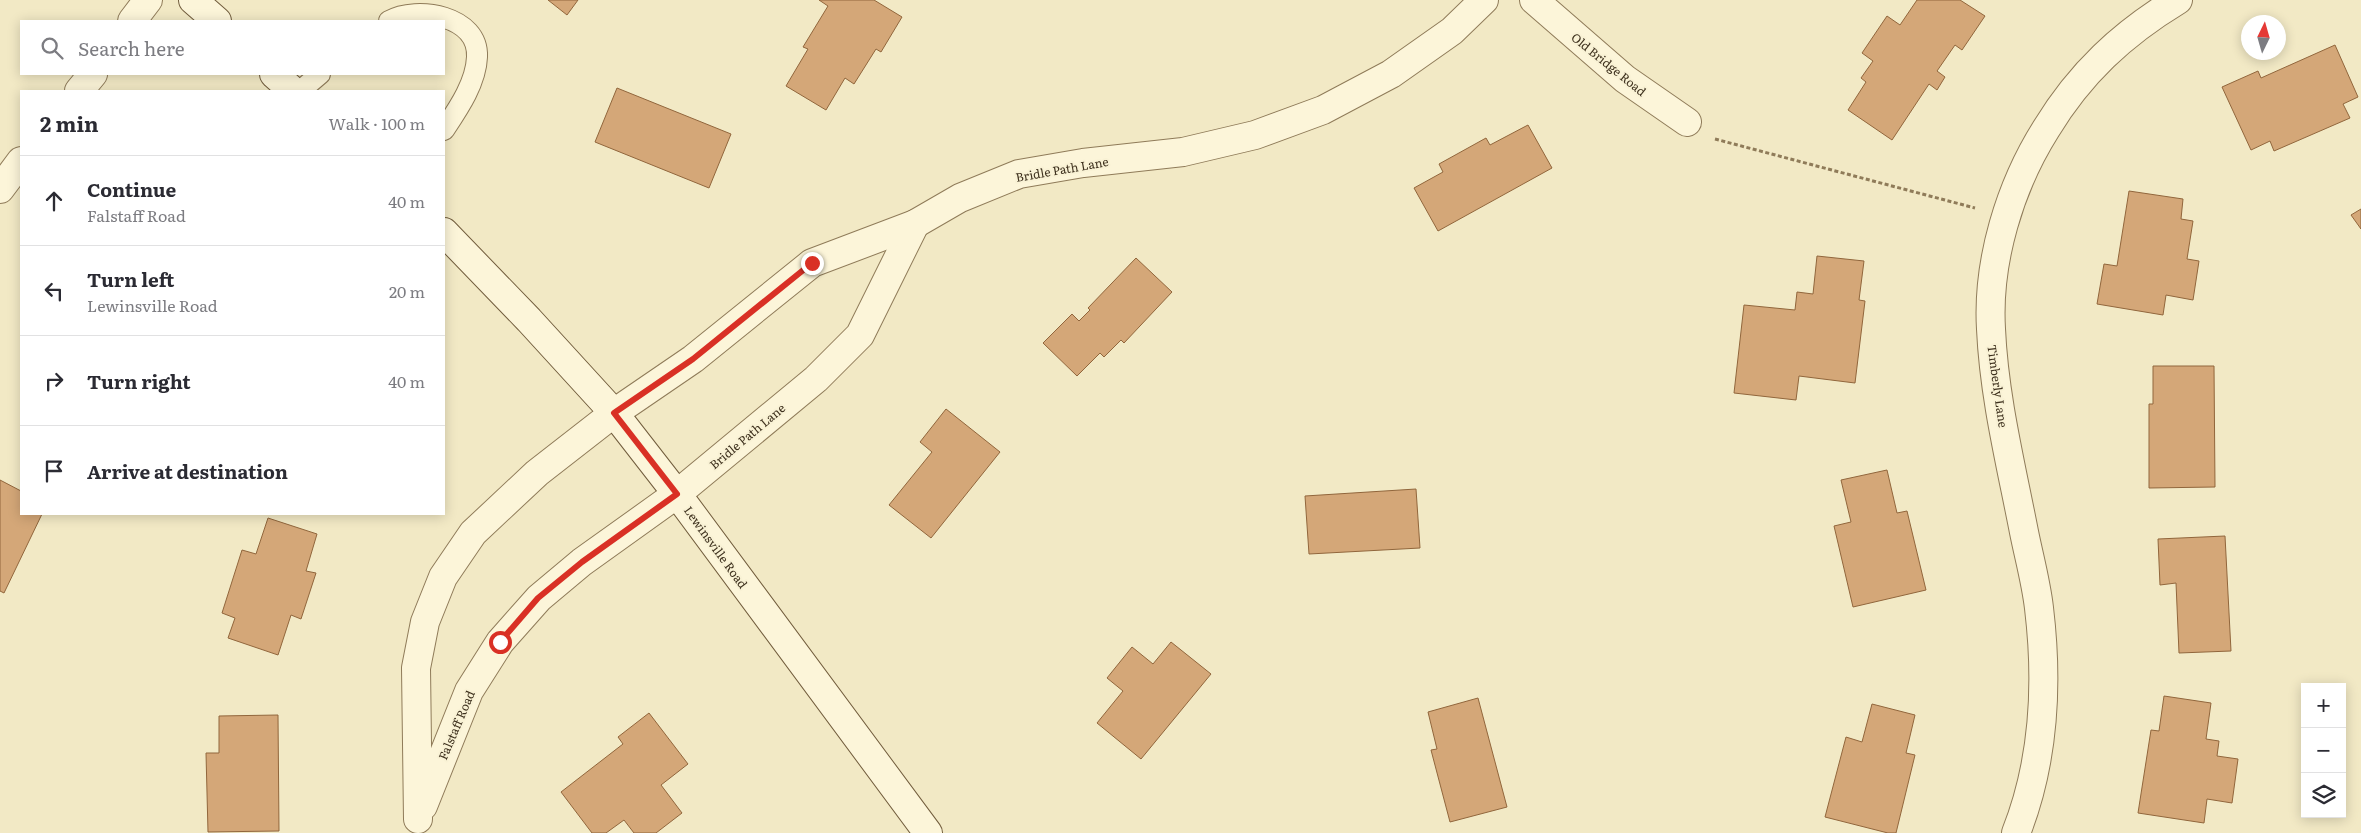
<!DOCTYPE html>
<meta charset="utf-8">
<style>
body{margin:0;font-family:Literata,serif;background:#f2f2f3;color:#2b2b33}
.controls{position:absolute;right:15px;bottom:15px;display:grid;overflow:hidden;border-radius:0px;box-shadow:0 2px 12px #0003}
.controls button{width:45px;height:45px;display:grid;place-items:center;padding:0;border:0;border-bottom:1px solid #e1e1e2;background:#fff;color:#2b2b33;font:25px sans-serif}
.compass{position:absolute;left:2241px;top:15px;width:45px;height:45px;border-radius:50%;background:#fff;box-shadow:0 2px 12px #0003;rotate:5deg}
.stop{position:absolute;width:15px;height:15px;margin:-11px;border:4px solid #d93025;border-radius:50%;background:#fff}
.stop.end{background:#d93025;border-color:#fff;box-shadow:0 1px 5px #0008}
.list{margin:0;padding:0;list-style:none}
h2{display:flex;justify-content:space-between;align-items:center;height:65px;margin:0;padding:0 20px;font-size:21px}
h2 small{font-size:16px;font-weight:400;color:#7c7c81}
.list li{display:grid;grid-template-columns:32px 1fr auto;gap:15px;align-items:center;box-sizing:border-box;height:90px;padding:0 20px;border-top:1px solid #e1e1e2}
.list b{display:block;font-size:19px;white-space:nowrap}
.list p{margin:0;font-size:16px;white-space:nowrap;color:#7c7c81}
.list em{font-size:16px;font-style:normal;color:#7c7c81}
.icon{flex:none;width:28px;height:28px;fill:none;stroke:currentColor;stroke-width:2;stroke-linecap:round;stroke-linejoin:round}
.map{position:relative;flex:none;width:2361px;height:833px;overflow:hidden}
.search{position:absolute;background:#fff;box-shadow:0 2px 12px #0003;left:20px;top:20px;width:425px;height:55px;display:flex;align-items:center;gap:12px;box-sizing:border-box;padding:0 18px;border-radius:0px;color:#7c7c81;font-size:19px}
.panel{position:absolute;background:#fff;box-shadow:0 2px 12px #0003;left:20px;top:90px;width:425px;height:425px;border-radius:0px}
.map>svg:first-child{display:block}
</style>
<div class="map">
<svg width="2361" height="833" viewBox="0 0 2361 833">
<rect width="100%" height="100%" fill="#f2e9c5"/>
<g fill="#d4a778" stroke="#91663c">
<polygon points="548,0 578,0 567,15"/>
<polygon points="819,0 874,0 902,17 881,52 876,49 854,84 845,78 826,110 786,86 808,49 803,47 828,6"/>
<polygon points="1917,0 1960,0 1985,16 1962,50 1955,45 1937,71 1945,77 1937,90 1929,84 1892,140 1848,110 1866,82 1861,78 1873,61 1862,53 1887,16 1900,25"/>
<polygon points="2335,45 2358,97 2343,104 2350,118 2274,151 2270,141 2251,150 2222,87 2258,71 2261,78"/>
<polygon points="617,88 731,134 709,188 595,142"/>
<polygon points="1528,125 1552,168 1438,231 1414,188 1443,172 1439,164 1486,138 1490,145"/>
<polygon points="2129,191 2183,199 2181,219 2193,221 2187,259 2199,261 2193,300 2166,295 2163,315 2097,304 2104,264 2117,266"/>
<polygon points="2361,209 2361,229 2351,215"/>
<polygon points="1817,256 1864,261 1859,300 1865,301 1855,383 1799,376 1796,400 1734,393 1744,305 1795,310 1797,292 1813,294"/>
<polygon points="1136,258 1172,292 1124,343 1121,340 1104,357 1100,353 1077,376 1043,343 1072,314 1079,321 1090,310 1088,308"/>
<polygon points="2153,366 2214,366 2215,487 2149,488 2149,404 2153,404"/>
<polygon points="946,409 1000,452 931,538 889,505 932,452 920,442"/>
<polygon points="1887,470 1897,513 1907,511 1926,590 1853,607 1834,526 1851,522 1841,480"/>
<polygon points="0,480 21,491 21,514 42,514 4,593 0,591"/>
<polygon points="1416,489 1420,548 1309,554 1305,496"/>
<polygon points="268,518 317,534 306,571 316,573 301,619 291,615 278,655 228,638 235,618 222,613 242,550 256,554"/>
<polygon points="2225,536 2231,651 2179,653 2176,583 2160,585 2158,539"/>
<polygon points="1171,642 1211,674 1141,759 1097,723 1123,691 1107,678 1132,647 1153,664"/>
<polygon points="2164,696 2211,703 2206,739 2219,741 2217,756 2238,759 2232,803 2207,799 2204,823 2138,813 2151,730 2159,731"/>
<polygon points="1478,698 1507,807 1450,822 1431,750 1437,749 1428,712"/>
<polygon points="1872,704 1915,715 1906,753 1915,755 1896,833 1888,833 1825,817 1846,737 1862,742"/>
<polygon points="649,713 688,764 661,785 682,813 656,833 634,833 624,820 606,833 592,833 561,792 623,744 618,737"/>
<polygon points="278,715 279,831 208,832 206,753 219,753 219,716"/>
</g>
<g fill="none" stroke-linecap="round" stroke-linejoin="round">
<g stroke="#8f7b59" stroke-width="22">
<g id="service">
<path d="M389 21C417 5 479 16 477 57 476 83 458 109 444 130"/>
<polyline points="300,91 320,74"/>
</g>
</g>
<g stroke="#8f7b59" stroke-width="30">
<g id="minor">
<polyline points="1534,0 1625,79 1687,122"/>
<polyline points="132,21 148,0"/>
<polyline points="79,91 93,74"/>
<polyline points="0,189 21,161"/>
<polyline points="423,806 469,691 500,642 539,598 582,562 677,494 816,379 860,335 915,224"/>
<polyline points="418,819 416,668 425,622 443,577 473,533 537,473 614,413 693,359 812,263 915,224 960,198 1019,174 1083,163 1183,152 1255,135 1323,110 1391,74 1452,31 1484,0"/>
<path d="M2016 833C2044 762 2048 683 2039 608 2036 582 2029 557 2024 532 2011 465 1994 397 1991 329 1987 261 2010 186 2046 129 2080 73 2122 34 2178 0"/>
</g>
</g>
<g stroke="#715c3c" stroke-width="30">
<g id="secondary">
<polyline points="193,0 217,21"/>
<polyline points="274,74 293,91"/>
<polyline points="444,232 529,320 614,413 677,494 928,833"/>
</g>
</g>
<polyline stroke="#8f7b59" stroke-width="3" stroke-dasharray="4 2.5" stroke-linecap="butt" points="1715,139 1975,208"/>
<use href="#service" stroke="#fcf5d9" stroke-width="20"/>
<use href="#minor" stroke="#fcf5d9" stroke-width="28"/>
<use href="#secondary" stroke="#fcf5d9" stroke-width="28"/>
</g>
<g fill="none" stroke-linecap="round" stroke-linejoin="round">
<polyline stroke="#d93025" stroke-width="6" points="500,642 538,598 582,562 677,494 614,413 693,359 812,263"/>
</g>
<g text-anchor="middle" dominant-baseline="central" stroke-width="4" stroke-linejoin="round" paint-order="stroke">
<g font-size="12" fill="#3e311e" stroke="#f9f2d5">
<text transform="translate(1609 64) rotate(39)">Old Bridge Road</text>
<text transform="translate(1062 169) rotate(-10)">Bridle Path Lane</text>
<text transform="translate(1998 386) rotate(82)">Timberly Lane</text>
<text transform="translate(747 436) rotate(-40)">Bridle Path Lane</text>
<text transform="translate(716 547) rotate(54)">Lewinsville Road</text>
<text transform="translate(456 725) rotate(-67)">Falstaff Road</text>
</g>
</g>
</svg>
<div class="controls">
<button>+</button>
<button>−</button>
<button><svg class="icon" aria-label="layers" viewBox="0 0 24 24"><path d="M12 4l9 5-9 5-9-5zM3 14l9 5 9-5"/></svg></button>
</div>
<svg class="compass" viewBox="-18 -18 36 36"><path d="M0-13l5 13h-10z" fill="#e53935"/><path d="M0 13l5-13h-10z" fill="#7c7c81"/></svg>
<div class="stop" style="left:500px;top:642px"></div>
<div class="stop end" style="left:812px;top:263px"></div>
<div class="search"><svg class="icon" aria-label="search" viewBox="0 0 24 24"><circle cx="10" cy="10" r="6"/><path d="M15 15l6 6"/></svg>Search here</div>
<section class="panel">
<h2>2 min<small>Walk · 100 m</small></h2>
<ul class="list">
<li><svg class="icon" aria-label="ahead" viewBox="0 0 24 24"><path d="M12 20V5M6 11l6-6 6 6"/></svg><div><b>Continue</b><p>Falstaff Road</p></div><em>40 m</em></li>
<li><svg class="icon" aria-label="left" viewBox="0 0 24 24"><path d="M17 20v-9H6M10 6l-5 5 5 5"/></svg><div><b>Turn left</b><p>Lewinsville Road</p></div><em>20 m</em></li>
<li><svg class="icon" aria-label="right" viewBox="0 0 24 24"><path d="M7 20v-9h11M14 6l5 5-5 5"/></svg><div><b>Turn right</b></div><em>40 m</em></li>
<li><svg class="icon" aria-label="arrive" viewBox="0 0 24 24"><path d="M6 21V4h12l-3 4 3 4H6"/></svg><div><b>Arrive at destination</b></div></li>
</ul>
</section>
</div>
